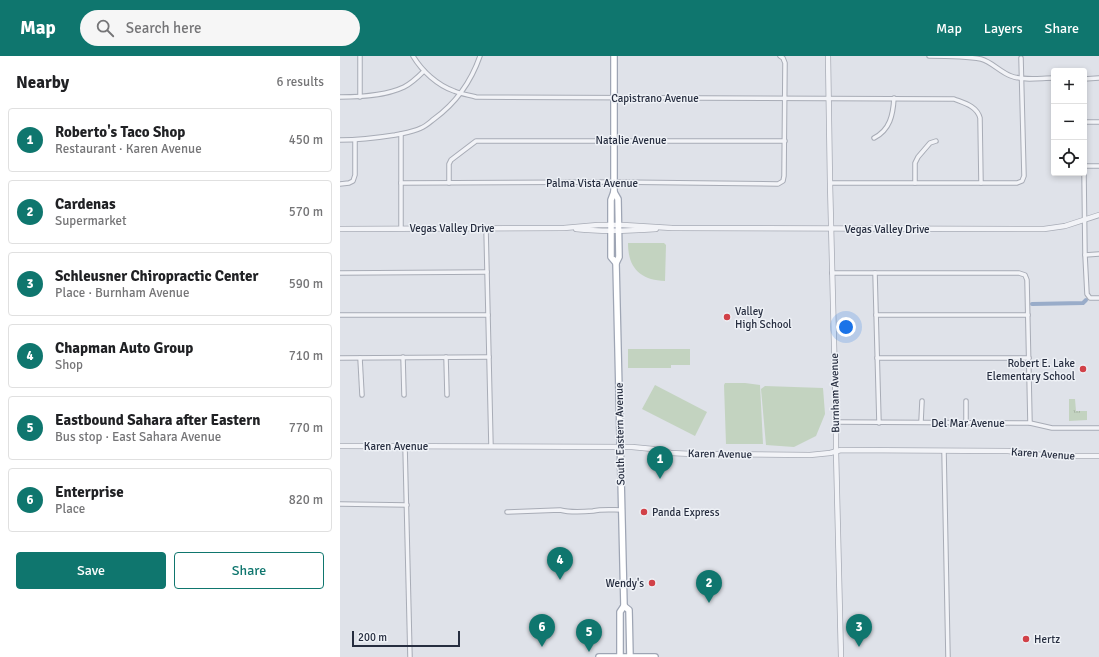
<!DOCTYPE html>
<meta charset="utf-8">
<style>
body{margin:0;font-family:Signika,sans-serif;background:#f6f6f6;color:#202124}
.controls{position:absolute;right:12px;top:12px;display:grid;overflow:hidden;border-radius:4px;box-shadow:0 2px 6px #0003}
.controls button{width:36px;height:36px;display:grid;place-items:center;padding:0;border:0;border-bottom:1px solid #e0e0e0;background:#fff;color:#202124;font:20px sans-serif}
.scale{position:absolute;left:12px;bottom:10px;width:108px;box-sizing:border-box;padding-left:4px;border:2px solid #272e40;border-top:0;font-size:11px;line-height:14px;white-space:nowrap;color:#272e40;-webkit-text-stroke:3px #eef1f6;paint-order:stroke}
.you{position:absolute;left:506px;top:271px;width:14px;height:14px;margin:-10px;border:3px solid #fff;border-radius:50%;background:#1a73e8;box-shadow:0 0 0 6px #1a73e833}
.badge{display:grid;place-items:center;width:26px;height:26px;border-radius:50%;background:#0f766e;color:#fff;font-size:13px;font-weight:700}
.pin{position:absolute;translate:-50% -33px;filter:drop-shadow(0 1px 2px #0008)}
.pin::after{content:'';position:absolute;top:21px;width:14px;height:12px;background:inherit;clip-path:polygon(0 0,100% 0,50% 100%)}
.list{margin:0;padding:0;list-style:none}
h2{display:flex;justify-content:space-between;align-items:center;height:52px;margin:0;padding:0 16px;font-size:17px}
h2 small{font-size:13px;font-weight:400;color:#757577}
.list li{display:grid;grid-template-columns:26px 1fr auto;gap:12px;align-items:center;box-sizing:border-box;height:64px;margin:0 8px 8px;padding:0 8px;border:1px solid #e0e0e0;border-radius:4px}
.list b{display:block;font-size:15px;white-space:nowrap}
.list p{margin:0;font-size:13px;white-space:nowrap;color:#757577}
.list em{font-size:13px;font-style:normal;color:#757577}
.actions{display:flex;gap:8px;padding:12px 16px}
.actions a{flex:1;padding:9px 0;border:1px solid #0f766e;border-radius:4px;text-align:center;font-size:14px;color:#0f766e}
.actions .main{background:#0f766e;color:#fff}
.icon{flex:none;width:22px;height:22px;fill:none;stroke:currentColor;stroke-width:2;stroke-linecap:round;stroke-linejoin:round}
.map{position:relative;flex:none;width:759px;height:601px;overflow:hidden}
header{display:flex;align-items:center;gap:24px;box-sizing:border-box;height:56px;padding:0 20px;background:#0f766e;color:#fff}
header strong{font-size:19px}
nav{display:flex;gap:22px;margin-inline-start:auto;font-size:14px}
.search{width:280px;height:36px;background:#f6f6f6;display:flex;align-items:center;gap:10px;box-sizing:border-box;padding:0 14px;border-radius:22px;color:#757577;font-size:15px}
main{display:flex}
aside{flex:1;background:#fff}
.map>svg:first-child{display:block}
</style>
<header>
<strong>Map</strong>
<div class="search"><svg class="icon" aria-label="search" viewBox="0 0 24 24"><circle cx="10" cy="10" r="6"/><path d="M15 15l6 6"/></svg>Search here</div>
<nav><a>Map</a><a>Layers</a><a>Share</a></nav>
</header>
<main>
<aside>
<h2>Nearby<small>6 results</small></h2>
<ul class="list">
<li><span class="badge">1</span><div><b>Roberto's Taco Shop</b><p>Restaurant · Karen Avenue</p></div><em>450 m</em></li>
<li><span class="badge">2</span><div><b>Cardenas</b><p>Supermarket</p></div><em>570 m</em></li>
<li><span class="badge">3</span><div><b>Schleusner Chiropractic Center</b><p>Place · Burnham Avenue</p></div><em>590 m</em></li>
<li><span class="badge">4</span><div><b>Chapman Auto Group</b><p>Shop</p></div><em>710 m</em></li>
<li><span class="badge">5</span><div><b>Eastbound Sahara after Eastern</b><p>Bus stop · East Sahara Avenue</p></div><em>770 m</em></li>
<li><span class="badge">6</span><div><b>Enterprise</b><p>Place</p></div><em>820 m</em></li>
</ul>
<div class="actions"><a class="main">Save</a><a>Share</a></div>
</aside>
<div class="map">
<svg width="759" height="601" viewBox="0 0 759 601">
<defs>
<pattern id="grass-tufts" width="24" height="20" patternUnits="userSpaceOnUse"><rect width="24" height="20" fill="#c3d3c0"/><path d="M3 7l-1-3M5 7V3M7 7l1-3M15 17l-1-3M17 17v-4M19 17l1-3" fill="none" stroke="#a8b5a6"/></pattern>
</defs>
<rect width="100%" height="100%" fill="#dfe2e9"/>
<polygon fill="url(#grass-tufts)" points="729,343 735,343 736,355 747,355 747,364 729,365"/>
<g fill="#c3d3c0">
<path d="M288 187H324L326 189 325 225C300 224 288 212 288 187Z"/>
<polygon points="288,293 350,293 350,309 331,309 331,312 288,312"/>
<polygon points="385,327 405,327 420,329 423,388 386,388 384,329"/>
<polygon points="315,329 367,356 355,380 302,353"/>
<polygon points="425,330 483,332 485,358 476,380 454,391 426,389 421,333"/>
</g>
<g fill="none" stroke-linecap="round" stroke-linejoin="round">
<polyline stroke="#99acc9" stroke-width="4" points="692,248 743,247 746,244"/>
<g stroke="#a8acb6" stroke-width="5.5">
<g id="minor">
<polyline points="20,0 20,41"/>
<path d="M73 0C82 15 97 29 114 35 121 38 129 39 136 41L614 43C624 47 637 50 640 62L641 127"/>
<path d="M589 0C606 0 625 0 641 3 652 6 660 16 671 20 684 25 700 22 714 22"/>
<polyline points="744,23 759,22"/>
<path d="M0 41C21 41 45 40 64 31 72 27 78 21 84 15"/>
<polyline points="744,66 759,66"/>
<polyline points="61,78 61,172"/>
<path d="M534 82C550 74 553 59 554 42"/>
<path d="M0 84C19 84 36 82 55 79 64 77 73 76 81 72 86 70 90 66 94 63 116 47 131 26 140 0"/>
<polyline points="744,110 759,110"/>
<polyline points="744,117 745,199 747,238 750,242 759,242"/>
<polyline points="61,127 274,126 438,128 443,125 444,120 445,7 443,2 440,0"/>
<polyline points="109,127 109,108 111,104 136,85 445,85"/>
<polyline points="490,127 677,127 682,125 684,120 681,2"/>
<polyline points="575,127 575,107 578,101 590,87 596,85"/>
<polyline points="0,128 9,127 13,125 15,119 15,84"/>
<polyline points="146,172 151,390"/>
<polyline points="745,199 759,198"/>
<polyline points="0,217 147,216"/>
<polyline points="492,217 679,217 685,219 687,224 690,367"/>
<polyline points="535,217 539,367"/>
<polyline points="0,259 148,259"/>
<polyline points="536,259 688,259"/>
<polyline points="63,301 64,339"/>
<polyline points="106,301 107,339"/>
<polyline points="0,302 149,301"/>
<polyline points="20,302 22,339"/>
<polyline points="537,302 689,302"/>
<polyline points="626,345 626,367"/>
<polyline points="496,366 690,367 712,372 759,372"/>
<polyline points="581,366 582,345"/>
<polyline points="65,390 70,601"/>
<polyline points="604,395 608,601"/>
<polyline points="0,448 67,449"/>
<path d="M167 456 220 454C231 457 242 456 253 455 262 453 272 454 282 454"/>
</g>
</g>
<g stroke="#a8acb6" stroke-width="6">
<g id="tertiary">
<polyline points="488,0 490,127 496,366 496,395 501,601"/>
<polyline points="0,173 224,172 258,169 283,169 332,172 704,173 725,170 759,159"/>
<path d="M236 173C263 176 289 175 316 173"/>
<polyline points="0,390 292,391 313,393 331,397 352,398 470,399 490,397 501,394 668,395 712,400 759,400"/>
</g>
</g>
<g stroke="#9ea5b4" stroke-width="8">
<g id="primary">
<polyline points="274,0 274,136 271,144 271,201 276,207"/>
<polyline points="274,136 278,143 279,201 276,207 284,550 280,556 280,601"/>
<polyline points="284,550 289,554 290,601"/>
<polyline points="259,601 315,601"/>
</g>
</g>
<use href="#minor" stroke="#f2f3f7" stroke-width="3.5"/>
<use href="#tertiary" stroke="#f2f3f7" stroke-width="4.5"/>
<use href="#primary" stroke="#fff" stroke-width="5.5"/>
</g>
<g fill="#d14148" stroke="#eef1f6" stroke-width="1.5">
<circle cx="387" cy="261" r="4"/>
<circle cx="743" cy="313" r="4"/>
<circle cx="304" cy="456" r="4"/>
<circle cx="312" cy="527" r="4"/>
<circle cx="686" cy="583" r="4"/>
</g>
<g text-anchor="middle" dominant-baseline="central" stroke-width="3" stroke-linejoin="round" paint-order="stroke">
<g font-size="11" fill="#272e40" stroke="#eef1f6">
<text x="315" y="42">Capistrano Avenue</text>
<text x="291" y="84">Natalie Avenue</text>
<text x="252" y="127">Palma Vista Avenue</text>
<text x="112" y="172">Vegas Valley Drive</text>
<text x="547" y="173">Vegas Valley Drive</text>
<text transform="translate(495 337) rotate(-91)">Burnham Avenue</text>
<text x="628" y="367">Del Mar Avenue</text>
<text transform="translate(280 378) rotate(-91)">South Eastern Avenue</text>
<text x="56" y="390">Karen Avenue</text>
<text transform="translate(380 398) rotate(1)">Karen Avenue</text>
<text transform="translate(703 398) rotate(4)">Karen Avenue</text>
</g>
<g font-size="11" fill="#272e40" stroke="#eef1f6" text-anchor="start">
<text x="395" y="255">Valley<tspan x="395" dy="13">High School</tspan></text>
<text x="735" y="307" text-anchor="end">Robert E. Lake<tspan x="735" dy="13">Elementary School</tspan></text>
<text x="312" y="456">Panda Express</text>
<text x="304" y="527" text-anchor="end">Wendy's</text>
<text x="694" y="583">Hertz</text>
</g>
</g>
</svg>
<div class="controls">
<button>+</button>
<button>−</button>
<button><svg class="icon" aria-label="locate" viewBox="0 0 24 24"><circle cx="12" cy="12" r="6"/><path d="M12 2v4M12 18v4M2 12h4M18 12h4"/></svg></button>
</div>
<div class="scale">200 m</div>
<div class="you"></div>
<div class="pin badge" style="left:320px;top:423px">1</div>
<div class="pin badge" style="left:369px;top:547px">2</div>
<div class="pin badge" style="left:519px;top:591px">3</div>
<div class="pin badge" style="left:220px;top:524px">4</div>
<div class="pin badge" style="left:249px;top:596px">5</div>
<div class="pin badge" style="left:202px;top:591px">6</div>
</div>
</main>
